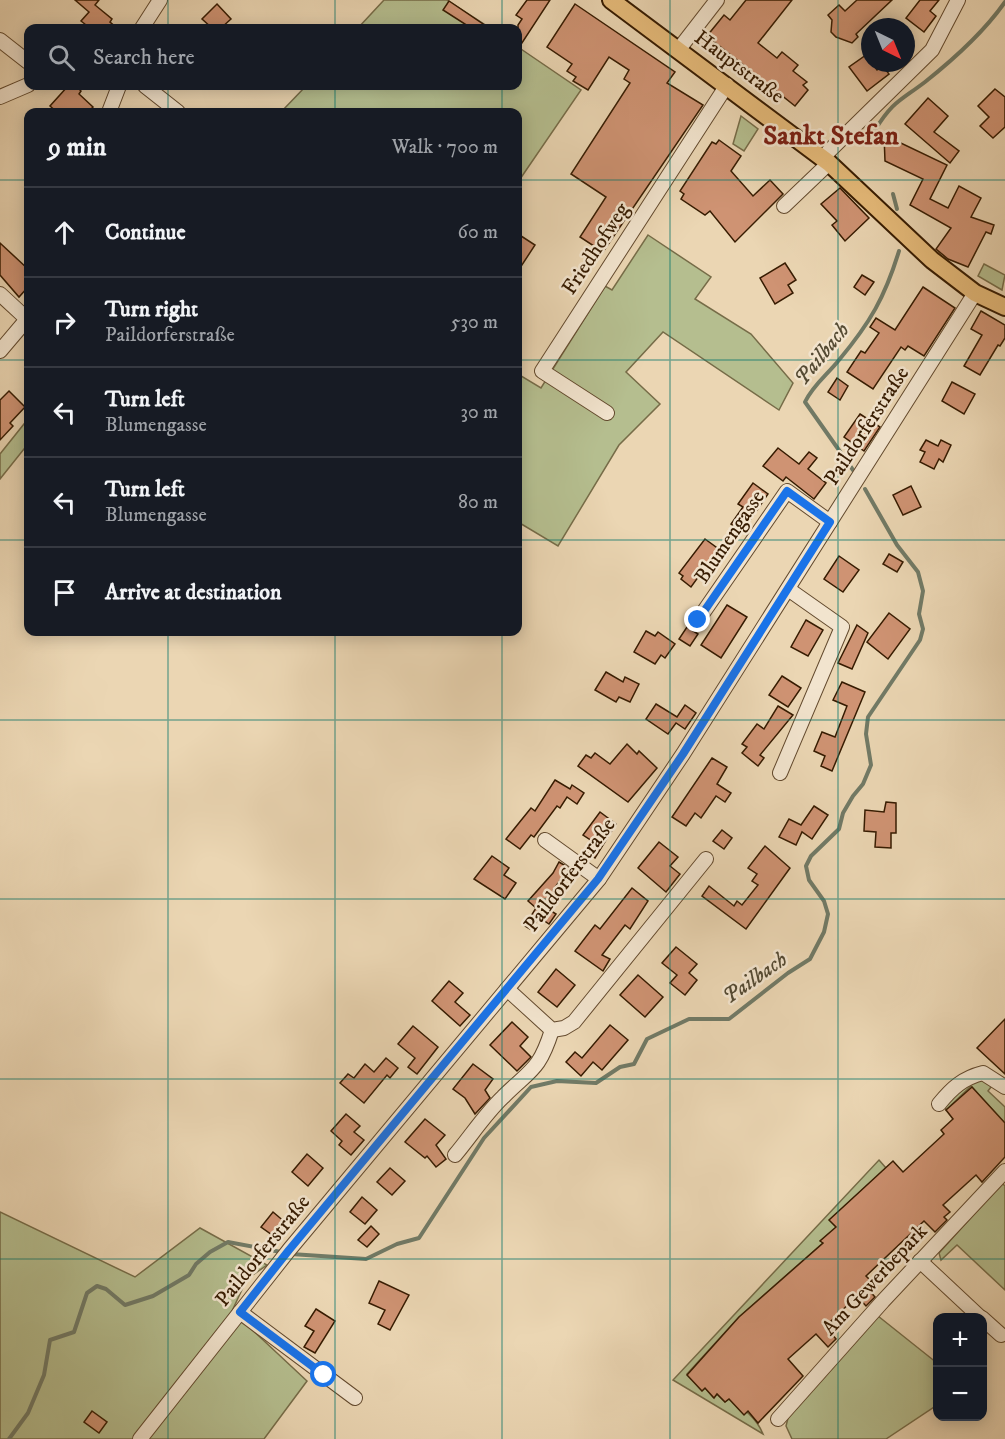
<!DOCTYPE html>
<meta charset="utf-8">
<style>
body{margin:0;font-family:"IM FELL DW Pica",serif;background:#242831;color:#f1f3f6}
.controls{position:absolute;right:18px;bottom:18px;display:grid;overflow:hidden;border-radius:12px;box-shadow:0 3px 15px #0003}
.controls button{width:54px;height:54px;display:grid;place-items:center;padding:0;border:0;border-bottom:2px solid #363941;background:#171b24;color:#f1f3f6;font:30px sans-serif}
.compass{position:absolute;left:861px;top:18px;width:54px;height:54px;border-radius:50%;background:#171b24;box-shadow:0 3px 15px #0003;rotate:137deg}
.stop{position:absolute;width:18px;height:18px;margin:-14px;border:4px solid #1a73e8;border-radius:50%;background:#fff}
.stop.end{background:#1a73e8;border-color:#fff;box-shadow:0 2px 6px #0008}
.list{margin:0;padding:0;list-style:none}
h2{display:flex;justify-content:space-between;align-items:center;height:78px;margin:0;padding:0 24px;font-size:26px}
h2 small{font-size:20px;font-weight:400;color:#9ea1a6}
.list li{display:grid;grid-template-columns:39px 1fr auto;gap:18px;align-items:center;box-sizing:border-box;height:90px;padding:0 24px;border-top:2px solid #363941}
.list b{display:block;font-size:22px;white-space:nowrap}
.list p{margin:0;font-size:20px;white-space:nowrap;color:#9ea1a6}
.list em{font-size:20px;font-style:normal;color:#9ea1a6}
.icon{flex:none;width:33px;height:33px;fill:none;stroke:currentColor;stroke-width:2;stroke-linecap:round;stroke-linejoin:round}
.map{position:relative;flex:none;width:1005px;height:1439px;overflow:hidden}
.search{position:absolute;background:#171b24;box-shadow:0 3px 15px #0003;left:24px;top:24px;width:498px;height:66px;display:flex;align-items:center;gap:15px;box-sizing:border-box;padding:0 21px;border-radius:12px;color:#9ea1a6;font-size:22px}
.panel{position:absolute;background:#171b24;box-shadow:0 3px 15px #0003;left:24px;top:108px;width:498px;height:528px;border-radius:12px}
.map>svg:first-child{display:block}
</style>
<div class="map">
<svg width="1005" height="1439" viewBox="0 0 1005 1439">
<rect width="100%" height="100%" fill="#ebd6b3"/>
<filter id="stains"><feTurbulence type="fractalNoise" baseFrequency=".00333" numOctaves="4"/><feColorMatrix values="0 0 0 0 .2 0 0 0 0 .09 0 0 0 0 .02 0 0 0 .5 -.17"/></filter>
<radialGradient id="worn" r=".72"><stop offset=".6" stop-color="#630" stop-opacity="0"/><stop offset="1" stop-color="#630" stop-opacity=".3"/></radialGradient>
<g fill="#b5be8f" stroke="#766c48" stroke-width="1.5">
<polygon points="384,0 447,0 490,28 358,28"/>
<polygon points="518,47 581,90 518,182 518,112 281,112 306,86 518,86"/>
<polygon points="741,116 758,129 744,151 733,144"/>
<polygon points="648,235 711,277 695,299 751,334 793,383 779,410 663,332 626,372 660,404 619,445 558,546 518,522 518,374 541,388 605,286 612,290"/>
<polygon points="984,264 1005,275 1002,290 978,276"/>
<polygon points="28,419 28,444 0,479 0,454"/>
<polygon points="979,1080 994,1083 988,1091 1005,1107 1005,1123 971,1086 946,1110 944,1104 960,1087"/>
<path d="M879 1160 886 1168 830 1220 838 1229 821 1241 823 1243 739 1317 687 1374 702 1391 705 1388 713 1397 717 1394 725 1402 729 1399C744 1409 756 1417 763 1434L673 1380Z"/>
<polygon points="1002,1183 1005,1186 1005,1290 957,1245 941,1260 939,1253"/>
<polygon points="0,1212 135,1277 200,1228 267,1265 247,1279 232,1311 307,1381 264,1439 0,1439"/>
<polygon points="878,1316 937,1363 937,1405 886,1439 792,1439 786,1426 789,1414"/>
</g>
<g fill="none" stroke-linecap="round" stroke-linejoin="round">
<g stroke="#717a66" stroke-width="4">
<path d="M875 130C893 101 900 101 925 82 954 59 984 32 1005 2"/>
<polyline points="893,194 897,209"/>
<path d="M853 470 805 402C813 385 827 375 839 360 870 323 885 297 899 251"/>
<polyline points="291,1254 366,1259 397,1244 419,1238 484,1138 531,1087 557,1081 596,1083 620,1067 634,1064 647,1039 689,1019 729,1019 788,973 810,959 824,932 828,914 824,901 809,880 806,866 811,856 839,829 843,813 853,796 863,784 871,765 866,734 868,717 920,640 923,629 919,614 923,591 918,572 897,545 865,489"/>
<polyline points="9,1439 28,1413 44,1375 50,1340 74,1332 87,1293 97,1286 106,1289 125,1305 153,1296 189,1275 196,1264 210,1252 228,1242 281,1252"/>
</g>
</g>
<g fill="#cf9373" stroke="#361b01" stroke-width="1.5">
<polygon points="75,0 99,0 95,5 112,19 110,22 117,28 90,28 81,21 89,12"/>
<polygon points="527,0 550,0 518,49 518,25 522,19 516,15"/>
<polygon points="746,0 792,0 758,43 777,58 782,52 798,65 793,71 807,82 803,85 808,90 795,106 707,36 724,15 730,20"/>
<polygon points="857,0 892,0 856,34 858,37 852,43 836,37 831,32 832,20 828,15 839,5 845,11"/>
<polygon points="920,0 939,0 930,11 936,16 924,32 906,18"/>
<polygon points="449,1 489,28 471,28 443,10"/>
<polygon points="217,4 231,19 221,28 212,28 202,19"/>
<polygon points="575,4 675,72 667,83 703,105 603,252 580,237 606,197 571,174 630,83 624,79 629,70 609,57 588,90 573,81 576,77 567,71 572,64 547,47"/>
<polygon points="866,55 877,70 883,66 889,74 867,91 849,67"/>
<polygon points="68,86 76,86 81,91 79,94 93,107 88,112 57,112 50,106"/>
<polygon points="995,89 1005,97 1005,127 993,138 980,126 989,117 978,106"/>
<polygon points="928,98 948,116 934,132 959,151 950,163 905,124"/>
<polygon points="884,135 947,165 930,199 948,208 959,186 981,198 971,217 994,225 991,234 986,232 968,267 948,259 936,249 951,228 910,205 923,179 885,161"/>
<polygon points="719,140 741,156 731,171 753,196 770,180 783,194 735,242 710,211 705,215 681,199 684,194 680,191 712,142 716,144"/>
<polygon points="840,188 869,218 845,241 832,225 837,221 821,204"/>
<polygon points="518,234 535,245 518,271"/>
<polygon points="0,243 28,269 28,287 19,297 0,275"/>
<polygon points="785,263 796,280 788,285 793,293 775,304 760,278"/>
<polygon points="862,275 874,282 865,295 854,287"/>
<polygon points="923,287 955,308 924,356 908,346 905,350 901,347 873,389 847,372 861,351 865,353 879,333 870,327 876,318 895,330"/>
<polygon points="981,311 1005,325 1005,338 1000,346 998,345 980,375 964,366 982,335 971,329"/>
<polygon points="837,378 848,386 840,400 828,392"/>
<polygon points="952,382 975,394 964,414 942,401"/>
<polygon points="9,391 25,407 10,423 13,426 0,440 0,400"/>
<polygon points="860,414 880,427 864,451 844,437"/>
<polygon points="926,440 938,446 941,440 951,445 943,462 939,459 934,469 920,462 925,452 920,450"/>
<polygon points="778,448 799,464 809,452 817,458 808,469 826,483 814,499 786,477 783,481 763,466"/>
<polygon points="753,483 768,494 742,532 731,524 743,507 738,504"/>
<polygon points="911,486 921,507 903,515 893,495"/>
<polygon points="705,539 720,550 718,553 724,557 711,575 704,569 691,587 681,579 683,576 679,573"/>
<polygon points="889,554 903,562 897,572 883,564"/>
<polygon points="839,556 859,570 843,592 824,579"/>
<polygon points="727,605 747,617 721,658 701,645"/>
<polygon points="889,613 910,629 888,659 867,642"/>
<polygon points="806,620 823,630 808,656 791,647"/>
<polygon points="857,625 868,633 852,669 838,663"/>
<polygon points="687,627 698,634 690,646 679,639"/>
<polygon points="646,631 655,636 658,632 675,644 665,658 661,655 655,664 634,652"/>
<polygon points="606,672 623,682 625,677 639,684 630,702 619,697 616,702 595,690"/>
<polygon points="782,676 801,688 788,707 769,695"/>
<polygon points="842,682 865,692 832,771 821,766 825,756 814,751 822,732 835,737 847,706 833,700"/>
<polygon points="656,704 677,717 685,705 696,713 685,729 676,723 668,734 646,719"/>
<polygon points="778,706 793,715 760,755 764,758 758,766 742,753 747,747 742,744 757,724 764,729"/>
<polygon points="627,744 637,754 639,751 657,768 628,802 578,766 586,755 591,758 595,753 610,764"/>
<polygon points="712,758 727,767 717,784 731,793 725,802 716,796 701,818 695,813 686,826 672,817"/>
<polygon points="555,780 570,789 572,785 584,793 577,804 567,797 560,808 557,806 534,837 531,835 520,849 506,839 531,808 535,811"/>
<polygon points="886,802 896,803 896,833 891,833 891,848 875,847 876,832 864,831 865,810 884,812"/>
<polygon points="814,806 828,815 812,839 802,832 796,845 779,837 789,819 801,825"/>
<polygon points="600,812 616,824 595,858 585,851 592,841 583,835"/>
<polygon points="722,830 732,838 724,849 713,841"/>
<polygon points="659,842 678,857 670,866 680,874 666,892 638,868"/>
<polygon points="765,846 790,868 746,929 702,896 709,886 734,906 737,901 742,905 758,885 752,881 757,874 748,868"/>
<polygon points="492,856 509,868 504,875 516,883 505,899 474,879"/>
<polygon points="559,862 569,868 553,890 559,895 548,909 556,914 549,924 540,918 530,929 525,926 536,908 528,901 553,873"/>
<polygon points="632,888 648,901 630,929 625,925 602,955 610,959 603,971 575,951 595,925 600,929"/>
<polygon points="676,947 697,964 689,973 697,980 685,995 670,983 677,975 662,963"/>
<polygon points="556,969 575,985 557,1007 538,992"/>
<polygon points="638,975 663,997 645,1017 620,995"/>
<polygon points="449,981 463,993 455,1002 470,1015 460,1026 432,1001"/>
<polygon points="1005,1019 1005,1074 977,1048"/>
<polygon points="512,1022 528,1037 520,1046 531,1057 517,1071 490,1045"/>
<polygon points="610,1025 628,1040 602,1070 593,1062 581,1076 566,1062 575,1052 582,1058"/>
<polygon points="413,1026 438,1047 417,1074 408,1067 415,1058 398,1044"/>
<polygon points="386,1058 398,1068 390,1078 387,1075 364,1103 340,1083 348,1074 354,1078 365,1064 374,1072"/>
<polygon points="473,1064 493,1079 485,1090 490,1098 475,1114 465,1098 453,1089"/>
<polygon points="972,1087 1005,1123 1005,1157 982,1182 976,1175 943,1205 950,1212 944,1217 947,1220 935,1232 924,1221 866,1276 872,1282 866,1287 875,1297 866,1306 857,1296 831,1321 837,1328 831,1333 836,1339 828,1347 816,1334 788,1359 803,1376 758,1423 748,1411 744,1415 729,1399 725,1402 717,1394 714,1398 705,1388 702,1391 687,1375 739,1317 823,1243 820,1241 836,1227 829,1220 893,1161 903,1172 944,1134 941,1130 953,1119 946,1110"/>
<polygon points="346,1114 360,1126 354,1132 364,1140 351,1155 339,1145 342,1141 331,1131"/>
<polygon points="425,1119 445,1135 436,1145 446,1159 436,1167 427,1156 425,1158 405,1142"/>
<polygon points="307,1154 323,1168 308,1186 292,1172"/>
<polygon points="390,1168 405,1181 392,1195 377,1182"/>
<polygon points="362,1197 377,1210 365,1224 350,1212"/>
<polygon points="273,1212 286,1223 275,1237 261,1227"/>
<polygon points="371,1226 379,1234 367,1247 358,1240"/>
<polygon points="379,1281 409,1295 390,1330 378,1324 385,1310 369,1303"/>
<polygon points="316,1309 335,1321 315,1353 304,1347 314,1331 305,1326"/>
<polygon points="92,1411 107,1422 99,1433 84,1422"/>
</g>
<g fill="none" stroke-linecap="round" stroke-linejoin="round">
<g stroke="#634a2e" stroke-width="16">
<g id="minor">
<polyline points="142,28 160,0"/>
<polyline points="0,40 28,62"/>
<polyline points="679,49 717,0"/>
<polyline points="145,86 178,112"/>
<polyline points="0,97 28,85"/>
<polyline points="109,112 119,86"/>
<polyline points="822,158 932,50 958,0"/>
<polyline points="784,206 829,163"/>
<polyline points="0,294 27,319"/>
<polyline points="0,351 28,318"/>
<polyline points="607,413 542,371 727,85"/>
<polyline points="698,620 787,491 830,522"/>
<polyline points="780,773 842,627 788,589"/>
<polyline points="545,840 599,879"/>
<polyline points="507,989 552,1030 564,1028 574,1022 706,859"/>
<path d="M939 1104C952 1088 963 1078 983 1073L1005 1087"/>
<path d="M455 1155C471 1136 485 1114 503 1097 531 1069 539 1071 552 1030"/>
<polyline points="920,1261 981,1318"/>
<polyline points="240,1312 355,1398"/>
<polyline points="982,1318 1001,1335"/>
<polyline points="778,1419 883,1301 1005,1171"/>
<polyline points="140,1439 289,1250 599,879 683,754 975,293"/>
</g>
</g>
<g stroke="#361b01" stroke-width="20">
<polyline id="major" points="611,0 829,163 932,260 975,293 1005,307"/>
</g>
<use href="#minor" stroke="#f2e4ce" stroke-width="14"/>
<use href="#major" stroke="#e6bb7a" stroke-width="16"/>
</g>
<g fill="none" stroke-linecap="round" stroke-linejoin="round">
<polyline stroke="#1a73e8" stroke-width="8" points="324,1375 240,1312 289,1250 598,879 683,754 830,522 787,491 698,620"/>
</g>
<path fill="none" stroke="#0f766e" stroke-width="1.5" stroke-opacity="0.55" d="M168 0V28M335 0V28M502 0V28M670 0V1439M838 0V1439M168 86V112M335 86V112M502 86V112M0 180H28M518 180H1005M0 360H28M518 360H1005M0 540H28M518 540H1005M168 632V1439M335 632V1439M502 632V1439M0 720H1005M0 899H1005M0 1079H1005M0 1259H1005"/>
<g text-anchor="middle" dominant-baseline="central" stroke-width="5" stroke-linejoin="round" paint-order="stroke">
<g font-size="21" fill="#361b01" stroke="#f2e4ce">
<text transform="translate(739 67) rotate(37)">Hauptstraße</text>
<text transform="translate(596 249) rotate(-57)">Friedhofweg</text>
<text transform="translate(867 426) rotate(-57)">Paildorferstraße</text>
<text transform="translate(730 537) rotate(-56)">Blumengasse</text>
<text transform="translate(570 875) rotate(-53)">Paildorferstraße</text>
<text transform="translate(263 1251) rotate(-51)">Paildorferstraße</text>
<text transform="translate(875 1280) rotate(-47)">Am Gewerbepark</text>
</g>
<g font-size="22" font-style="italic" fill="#544a33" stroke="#f2e4ce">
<text transform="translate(822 354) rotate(-51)">Pailbach</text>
<text transform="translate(755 978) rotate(-35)">Pailbach</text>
</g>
<g font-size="27" font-weight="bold" fill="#7a1f14" stroke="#f2e4ce">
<text x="831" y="136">Sankt Stefan</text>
</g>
</g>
<rect width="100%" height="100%" filter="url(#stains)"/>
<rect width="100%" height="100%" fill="url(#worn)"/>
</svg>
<div class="controls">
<button>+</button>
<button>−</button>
</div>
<svg class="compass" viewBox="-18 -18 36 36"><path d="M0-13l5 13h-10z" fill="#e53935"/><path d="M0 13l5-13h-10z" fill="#9ea1a6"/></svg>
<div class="stop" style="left:324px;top:1375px"></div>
<div class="stop end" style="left:698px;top:620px"></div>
<div class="search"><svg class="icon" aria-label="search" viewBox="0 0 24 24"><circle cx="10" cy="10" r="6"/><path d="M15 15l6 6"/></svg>Search here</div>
<section class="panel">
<h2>9 min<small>Walk · 700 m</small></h2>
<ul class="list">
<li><svg class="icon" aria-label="ahead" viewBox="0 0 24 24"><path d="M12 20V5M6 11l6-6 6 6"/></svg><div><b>Continue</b></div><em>60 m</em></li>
<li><svg class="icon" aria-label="right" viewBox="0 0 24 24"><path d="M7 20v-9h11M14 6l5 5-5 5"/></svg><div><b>Turn right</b><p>Paildorferstraße</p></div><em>530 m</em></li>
<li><svg class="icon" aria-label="left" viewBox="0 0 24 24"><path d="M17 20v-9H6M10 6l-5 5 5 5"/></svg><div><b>Turn left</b><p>Blumengasse</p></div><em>30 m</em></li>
<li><svg class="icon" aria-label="left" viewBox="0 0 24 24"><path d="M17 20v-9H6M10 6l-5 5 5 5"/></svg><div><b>Turn left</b><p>Blumengasse</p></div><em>80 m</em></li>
<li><svg class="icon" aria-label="arrive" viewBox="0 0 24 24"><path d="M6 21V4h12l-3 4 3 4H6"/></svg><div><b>Arrive at destination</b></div></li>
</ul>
</section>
</div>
